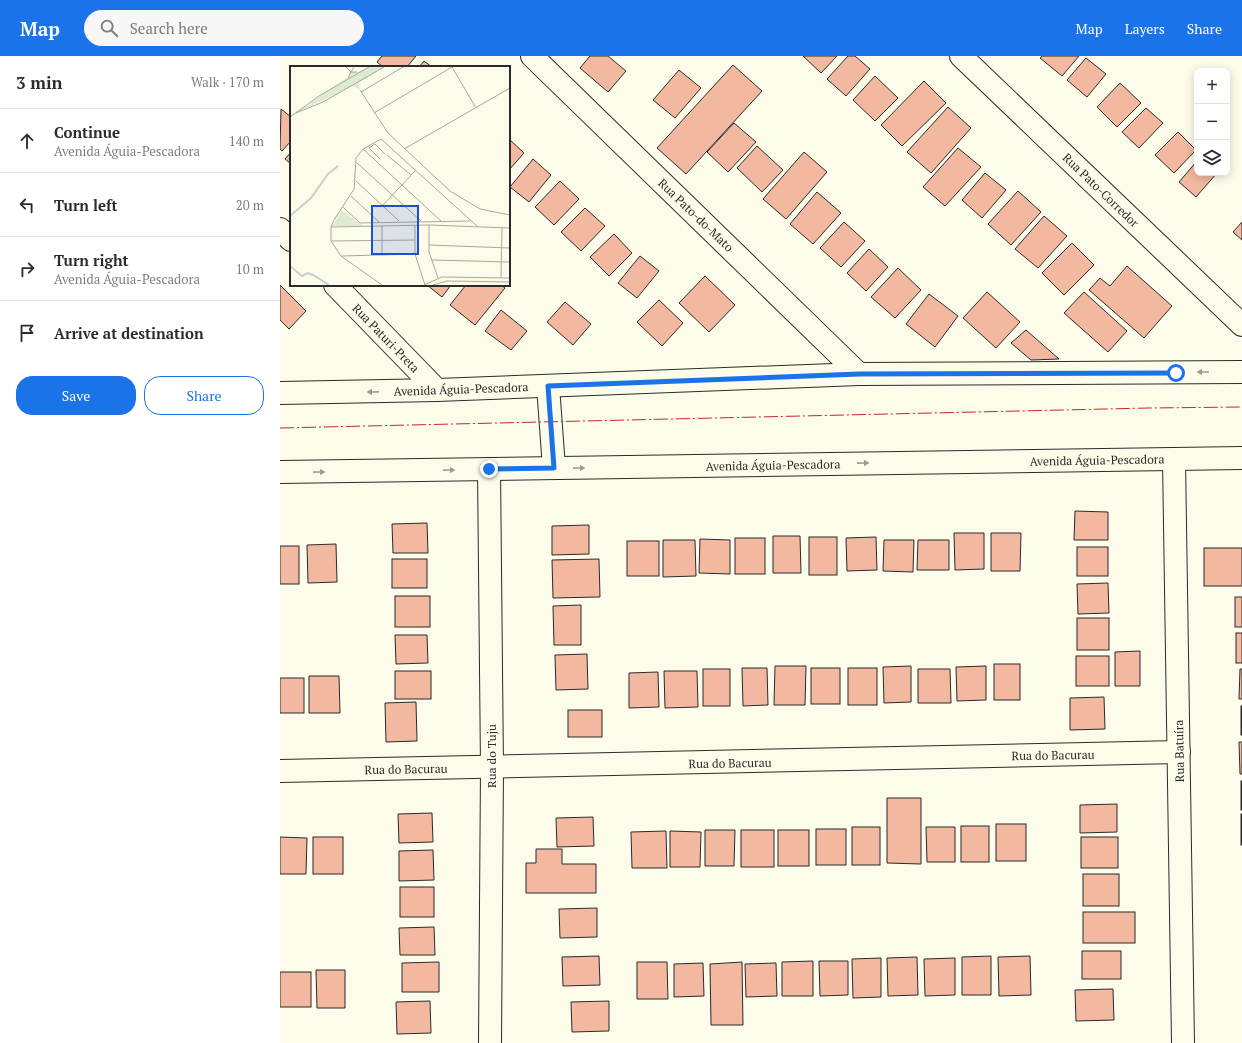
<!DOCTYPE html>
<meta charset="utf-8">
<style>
body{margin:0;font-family:"PT Serif",serif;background:#f7f7f7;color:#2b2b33}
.controls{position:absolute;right:12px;top:12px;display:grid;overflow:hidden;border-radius:8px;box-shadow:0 2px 10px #0003}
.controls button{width:36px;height:36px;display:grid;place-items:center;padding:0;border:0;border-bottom:1px solid #e1e1e2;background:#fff;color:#2b2b33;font:20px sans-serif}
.stop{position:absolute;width:12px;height:12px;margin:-9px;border:3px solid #1a73e8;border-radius:50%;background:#fff}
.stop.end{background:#1a73e8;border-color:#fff;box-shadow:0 1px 4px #0008}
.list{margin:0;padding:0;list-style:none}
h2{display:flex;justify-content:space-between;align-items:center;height:52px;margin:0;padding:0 16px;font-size:17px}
h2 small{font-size:13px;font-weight:400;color:#7c7c81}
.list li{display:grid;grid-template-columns:26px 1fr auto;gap:12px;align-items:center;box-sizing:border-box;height:64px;padding:0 16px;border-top:1px solid #e1e1e2}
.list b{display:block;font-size:15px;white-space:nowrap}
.list p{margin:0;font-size:13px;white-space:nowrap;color:#7c7c81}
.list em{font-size:13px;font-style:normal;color:#7c7c81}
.actions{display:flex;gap:8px;padding:12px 16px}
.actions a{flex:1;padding:9px 0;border:1px solid #1a73e8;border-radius:16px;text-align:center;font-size:14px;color:#1a73e8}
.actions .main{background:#1a73e8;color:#fff}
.icon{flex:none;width:22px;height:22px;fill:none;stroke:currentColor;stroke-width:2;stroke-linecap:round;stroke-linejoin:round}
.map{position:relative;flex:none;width:962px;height:987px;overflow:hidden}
header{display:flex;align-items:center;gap:24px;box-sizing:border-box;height:56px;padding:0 20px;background:#1a73e8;color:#fff}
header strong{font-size:19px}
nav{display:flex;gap:22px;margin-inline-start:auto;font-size:14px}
.search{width:280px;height:36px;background:#f7f7f7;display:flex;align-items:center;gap:10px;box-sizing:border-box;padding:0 14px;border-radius:22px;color:#7c7c81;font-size:15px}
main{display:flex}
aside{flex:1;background:#fff}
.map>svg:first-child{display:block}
</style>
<header>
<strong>Map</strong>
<div class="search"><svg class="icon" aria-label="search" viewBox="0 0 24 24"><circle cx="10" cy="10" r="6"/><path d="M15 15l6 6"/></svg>Search here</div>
<nav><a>Map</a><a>Layers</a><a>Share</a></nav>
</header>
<main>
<aside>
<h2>3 min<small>Walk · 170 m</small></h2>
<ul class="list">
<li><svg class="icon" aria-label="ahead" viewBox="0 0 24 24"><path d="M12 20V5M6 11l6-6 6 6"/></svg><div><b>Continue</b><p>Avenida Águia-Pescadora</p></div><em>140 m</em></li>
<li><svg class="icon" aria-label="left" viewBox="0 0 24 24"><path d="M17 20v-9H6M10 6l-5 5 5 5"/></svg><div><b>Turn left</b></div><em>20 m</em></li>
<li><svg class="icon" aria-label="right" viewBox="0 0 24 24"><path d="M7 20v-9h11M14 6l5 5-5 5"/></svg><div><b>Turn right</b><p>Avenida Águia-Pescadora</p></div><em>10 m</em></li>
<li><svg class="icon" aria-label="arrive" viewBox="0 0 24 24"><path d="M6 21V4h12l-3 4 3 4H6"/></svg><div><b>Arrive at destination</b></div></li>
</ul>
<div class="actions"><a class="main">Save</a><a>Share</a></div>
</aside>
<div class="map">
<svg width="962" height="987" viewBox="0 0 962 987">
<rect width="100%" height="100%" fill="#fdfbea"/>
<g fill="#f2b8a0" stroke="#2b2b2b">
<polygon points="102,0 136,0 127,11 103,11 97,6"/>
<polygon points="310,0 328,0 346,15 328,36 300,12"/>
<polygon points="523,0 557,0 541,17"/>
<polygon points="568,0 575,0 590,13 566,40 547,23"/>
<polygon points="762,0 799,0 782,20 760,2"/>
<polygon points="806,2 826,18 807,41 787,24"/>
<polygon points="144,5 152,11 139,11"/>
<polygon points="453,9 482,35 406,118 377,92"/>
<polygon points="399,14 421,32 395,62 373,44"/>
<polygon points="595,20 618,42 595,65 573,44"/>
<polygon points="644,25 666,47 622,90 601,69"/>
<polygon points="840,27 861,47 837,71 817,51"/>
<polygon points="668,51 691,72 651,117 627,96"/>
<polygon points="866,52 883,67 859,92 842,76"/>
<polygon points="1,53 11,61 11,85 2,95 0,93"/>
<polygon points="454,67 476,86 448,116 427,96"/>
<polygon points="898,76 916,94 894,117 875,99"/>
<polygon points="229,83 244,97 229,114"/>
<polygon points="477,90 503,114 482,136 457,112"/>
<polygon points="678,92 701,111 665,150 643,131"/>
<polygon points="11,96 11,108 5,103"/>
<polygon points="524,96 547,116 506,163 483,143"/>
<polygon points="253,103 271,119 249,146 230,131"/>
<polygon points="917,105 917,117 937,117 916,141 899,126"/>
<polygon points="705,117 726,134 702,162 682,144"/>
<polygon points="280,125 299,143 274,169 255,151"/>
<polygon points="738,135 761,156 731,189 708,168"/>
<polygon points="537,136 561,157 533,188 510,168"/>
<polygon points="305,152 325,170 301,195 281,176"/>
<polygon points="764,160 787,180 758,212 735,193"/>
<polygon points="564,166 585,185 561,211 540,192"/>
<polygon points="962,166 962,184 953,176"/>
<polygon points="334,178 352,197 329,220 310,201"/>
<polygon points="792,187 814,209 784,239 762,217"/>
<polygon points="589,193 608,211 586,235 567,217"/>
<polygon points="360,200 379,215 357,242 338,227"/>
<polygon points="847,210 892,250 864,282 809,234 820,222 830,230"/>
<polygon points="618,212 641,234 615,262 591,241"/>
<polygon points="425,220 455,249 429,276 399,247"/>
<polygon points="0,229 26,255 9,273 0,264"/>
<polygon points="147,229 171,229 162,241"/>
<polygon points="186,229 221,229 225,232 195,269 170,249"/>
<polygon points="707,236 740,266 716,292 683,262"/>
<polygon points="804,236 847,275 828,296 784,257"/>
<polygon points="649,238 678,260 655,291 626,268"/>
<polygon points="379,244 403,267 382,290 357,266"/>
<polygon points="285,246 311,268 293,289 267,266"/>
<polygon points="221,254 247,275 231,294 205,275"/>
<polygon points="746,274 779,303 751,304 731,287"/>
<polygon points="795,455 828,456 828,484 794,484"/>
<polygon points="147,467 148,497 113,497 112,468"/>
<polygon points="309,469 309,498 272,499 272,470"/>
<polygon points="674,477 704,477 704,513 675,514"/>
<polygon points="711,477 741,477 740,515 711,515"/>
<polygon points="493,480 520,480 521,517 493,517"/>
<rect x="529" y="481" width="28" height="38"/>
<polygon points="596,481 597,514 567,515 566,482"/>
<rect x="455" y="482" width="30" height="36"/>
<polygon points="420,483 450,484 450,518 419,517"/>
<polygon points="383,484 415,484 416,520 383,521"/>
<polygon points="604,484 634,484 633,516 603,515"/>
<polygon points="638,484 669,484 669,514 637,514"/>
<rect x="347" y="485" width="32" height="35"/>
<polygon points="56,488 57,526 28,527 27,489"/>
<rect x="0" y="490" width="19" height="38"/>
<rect x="797" y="491" width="31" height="29"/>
<rect x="924" y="492" width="38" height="38"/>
<rect x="112" y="503" width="35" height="29"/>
<polygon points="319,503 320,541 273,542 272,504"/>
<polygon points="828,527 829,557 798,558 797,528"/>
<rect x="115" y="540" width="35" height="31"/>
<rect x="955" y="541" width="7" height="30"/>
<polygon points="301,549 301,589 274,589 273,550"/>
<rect x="797" y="562" width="32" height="32"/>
<rect x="956" y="577" width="6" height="30"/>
<polygon points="115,579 147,579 148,607 116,608"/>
<polygon points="860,595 860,630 835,630 835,596"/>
<polygon points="307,598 308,633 276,634 275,599"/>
<rect x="796" y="600" width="33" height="30"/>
<rect x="714" y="608" width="26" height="36"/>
<polygon points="495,610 526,610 525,649 494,649"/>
<polygon points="631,610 631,646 604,647 603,611"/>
<polygon points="706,610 706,644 677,645 676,611"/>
<polygon points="462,612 487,612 488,649 463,650"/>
<rect x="531" y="612" width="29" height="36"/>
<rect x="568" y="612" width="29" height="37"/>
<rect x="423" y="613" width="27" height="37"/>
<polygon points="638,613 670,613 671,647 638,647"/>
<polygon points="960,613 962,613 962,643 959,643"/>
<rect x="115" y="615" width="36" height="28"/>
<polygon points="384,615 417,615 418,651 385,652"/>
<polygon points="378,616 379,651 349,652 349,617"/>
<polygon points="29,620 59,620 60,657 29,657"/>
<rect x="0" y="622" width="24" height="35"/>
<polygon points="824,641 825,673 790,674 790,642"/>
<polygon points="136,646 137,685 106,686 105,647"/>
<rect x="961" y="650" width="1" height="29"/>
<rect x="288" y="654" width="34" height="27"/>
<polygon points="959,686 962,686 962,718 960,718"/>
<rect x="961" y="725" width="1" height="29"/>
<polygon points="607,742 641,742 641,808 607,807"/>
<polygon points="837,748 837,776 800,777 800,749"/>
<polygon points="152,757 153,786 119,787 118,758"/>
<rect x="961" y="758" width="1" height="31"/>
<polygon points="313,761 314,790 277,791 276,762"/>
<rect x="716" y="768" width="30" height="37"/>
<rect x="681" y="770" width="28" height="36"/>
<rect x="572" y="771" width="28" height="38"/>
<polygon points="646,771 675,771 675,806 647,806"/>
<rect x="536" y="773" width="30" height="36"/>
<polygon points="425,774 455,774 454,810 425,810"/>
<rect x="461" y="774" width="33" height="37"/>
<rect x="498" y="774" width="31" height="36"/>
<polygon points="386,775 387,812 352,812 351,776"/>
<polygon points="390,775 421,776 420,811 390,811"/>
<polygon points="0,781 27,782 26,818 0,818"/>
<rect x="33" y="781" width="30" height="37"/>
<rect x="801" y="781" width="37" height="31"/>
<polygon points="256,793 282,793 282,808 316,808 316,837 246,837 246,807 256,807"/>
<polygon points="153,794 154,824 119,825 119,795"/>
<rect x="803" y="818" width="36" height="32"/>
<rect x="120" y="831" width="34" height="30"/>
<polygon points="317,852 317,881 280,882 279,853"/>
<rect x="803" y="856" width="52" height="31"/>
<polygon points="154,871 155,899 120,899 119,872"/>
<rect x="802" y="895" width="39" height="28"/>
<polygon points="319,900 320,929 283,930 282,901"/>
<polygon points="711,900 711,939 682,939 682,901"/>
<polygon points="750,900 751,939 719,940 718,901"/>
<polygon points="637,901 638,939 608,940 607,902"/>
<polygon points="601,902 601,941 573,942 572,903"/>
<polygon points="675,902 675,939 645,940 644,903"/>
<polygon points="533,905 533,940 502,940 502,906"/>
<polygon points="539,905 568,905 568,939 540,940"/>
<polygon points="159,906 159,936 122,936 122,907"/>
<polygon points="357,906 387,906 388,943 357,943"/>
<polygon points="462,906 463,969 431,969 430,908"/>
<polygon points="423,907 424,940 394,941 394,908"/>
<polygon points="496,907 497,940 466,941 465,908"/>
<polygon points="36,914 65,914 65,952 37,952"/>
<rect x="0" y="916" width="31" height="35"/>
<polygon points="833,933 834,964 796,965 795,934"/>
<polygon points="150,945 151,977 117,978 116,946"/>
<polygon points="329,945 329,975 292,976 291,946"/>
</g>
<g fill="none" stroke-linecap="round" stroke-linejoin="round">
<g stroke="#2b2b2b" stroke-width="24">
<g id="minor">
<polyline points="252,0 579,318"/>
<polyline points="681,0 962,269"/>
<polyline points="0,173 11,184"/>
<polyline points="55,229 157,334"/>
<polyline points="268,330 274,412"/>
<polyline points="0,337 157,334 579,318 962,316"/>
<polyline points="894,403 903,987"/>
<polyline points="209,413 212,712 210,987"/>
<polyline points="0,416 962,402"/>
<polyline points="0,715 899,696"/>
</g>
</g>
<use href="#minor" stroke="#fdfbea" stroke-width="22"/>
<polyline stroke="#c62828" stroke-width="1" stroke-dasharray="14 3 2 3" stroke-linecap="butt" points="0,372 869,352 962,351"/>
</g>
<defs><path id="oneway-solid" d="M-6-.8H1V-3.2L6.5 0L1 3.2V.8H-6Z"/></defs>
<g fill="#9e9d94">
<use href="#oneway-solid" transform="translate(923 316) rotate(180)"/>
<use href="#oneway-solid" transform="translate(93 336) rotate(179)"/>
<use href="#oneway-solid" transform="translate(583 407) rotate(-1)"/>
<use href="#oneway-solid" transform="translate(299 412) rotate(-1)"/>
<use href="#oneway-solid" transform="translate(169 414) rotate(-1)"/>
<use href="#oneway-solid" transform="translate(39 416) rotate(-1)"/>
</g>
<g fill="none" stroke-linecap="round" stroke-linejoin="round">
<polyline stroke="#1a73e8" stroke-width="5" points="209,413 274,412 268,330 579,318 896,317"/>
</g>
<g text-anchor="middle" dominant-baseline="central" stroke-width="3" stroke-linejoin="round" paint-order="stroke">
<g font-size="12" fill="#2b2b2b" stroke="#fdfbea">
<text transform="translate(821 134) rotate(44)">Rua Pato-Corredor</text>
<text transform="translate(416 159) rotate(44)">Rua Pato-do-Mato</text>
<text transform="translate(106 282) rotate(46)">Rua Paturi-Preta</text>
<text transform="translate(181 333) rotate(-2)">Avenida Águia-Pescadora</text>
<text transform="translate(817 404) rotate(-1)">Avenida Águia-Pescadora</text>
<text transform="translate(493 409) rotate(-1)">Avenida Águia-Pescadora</text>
<text transform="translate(899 695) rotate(-91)">Rua Batuíra</text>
<text transform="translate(773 699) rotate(-1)">Rua do Bacurau</text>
<text transform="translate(211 700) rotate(-90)">Rua do Tuju</text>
<text transform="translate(450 707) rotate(-1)">Rua do Bacurau</text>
<text transform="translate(126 713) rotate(-1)">Rua do Bacurau</text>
</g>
</g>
<g transform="translate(10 10)">
<rect width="220" height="220" fill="#fdfbea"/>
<path d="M79 1H94L69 17 70 24 63 20 6 47 58 11 61 6H68ZM52 144 69 157 75 160H42Z" fill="#deebd1"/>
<path fill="none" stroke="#c7d0d0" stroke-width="2" d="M0 150 21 132 38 108 48 100M0 200 12 210 18 207 23 209 39 219"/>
<path fill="none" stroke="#a9a89e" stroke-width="1" d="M56 1 61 6 64 1M162 1 186 42M58 12 61 6H67M70 24 98 67 160 125 190 143 220 149M71 26 113 1M6 47 33 36 94 1M84 47 162 1M0 51 29 30 79 1M85 78 79 82 90 93M85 78 95 88M73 83 151 155M114 83 220 22M97 89 121 109M67 97 131 155M66 115 109 155M61 130 89 156M93 139 126 104M53 141 70 157 180 155M139 159V186L148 212M92 160V189M125 160V188L135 219M41 161 139 159 220 162M41 175 125 174M139 179 220 182M52 190 125 188M142 194 220 196M211 211 212 162M92 219 51 190 41 175V161L44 154 64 123 66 92 73 83 91 73 188 161M134 219 152 211 220 212M143 219 157 215 220 216"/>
<path fill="#1d4ed8" fill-opacity="0.15" stroke="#1d4ed8" stroke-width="2" d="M82 140H128V188H82Z"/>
<rect width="220" height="220" fill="none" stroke="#2b2b2b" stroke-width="2"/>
</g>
</svg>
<div class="controls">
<button>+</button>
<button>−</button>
<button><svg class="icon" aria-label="layers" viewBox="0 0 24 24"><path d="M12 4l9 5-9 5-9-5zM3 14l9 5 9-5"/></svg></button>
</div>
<div class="stop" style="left:896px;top:317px"></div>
<div class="stop end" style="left:209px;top:413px"></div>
</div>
</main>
